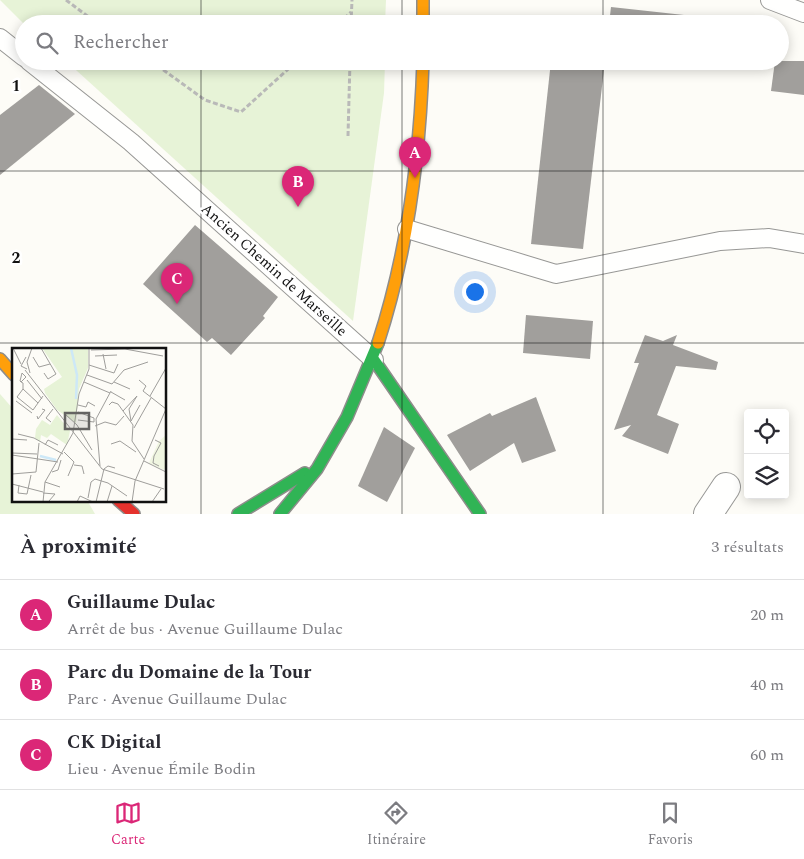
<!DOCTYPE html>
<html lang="fr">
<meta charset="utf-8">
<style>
body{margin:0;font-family:Spectral,serif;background:#f2f2f3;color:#2b2b33}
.controls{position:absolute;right:15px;bottom:15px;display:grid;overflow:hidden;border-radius:5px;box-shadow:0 2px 12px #0003}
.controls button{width:45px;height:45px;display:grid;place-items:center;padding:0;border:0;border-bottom:1px solid #e1e1e2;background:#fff;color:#2b2b33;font:25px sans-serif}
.you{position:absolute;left:474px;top:291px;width:18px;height:18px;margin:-12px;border:4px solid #fff;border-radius:50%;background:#1a73e8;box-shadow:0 0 0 8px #1a73e833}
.badge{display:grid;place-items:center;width:32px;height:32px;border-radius:50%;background:#db2777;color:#fff;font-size:16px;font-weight:700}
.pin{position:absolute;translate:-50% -41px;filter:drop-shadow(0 1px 2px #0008)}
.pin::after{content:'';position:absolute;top:26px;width:18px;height:15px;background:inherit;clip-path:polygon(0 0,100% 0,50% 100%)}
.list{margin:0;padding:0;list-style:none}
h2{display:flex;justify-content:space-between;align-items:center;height:65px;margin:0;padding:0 20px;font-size:21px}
h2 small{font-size:16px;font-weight:400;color:#7c7c81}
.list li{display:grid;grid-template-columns:32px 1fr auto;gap:15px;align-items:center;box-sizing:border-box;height:70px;padding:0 20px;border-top:1px solid #e1e1e2}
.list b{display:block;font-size:19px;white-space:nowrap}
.list p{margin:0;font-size:16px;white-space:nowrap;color:#7c7c81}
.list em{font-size:16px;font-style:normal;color:#7c7c81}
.icon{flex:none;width:28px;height:28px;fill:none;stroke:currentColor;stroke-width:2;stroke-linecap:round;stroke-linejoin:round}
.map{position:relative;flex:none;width:804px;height:514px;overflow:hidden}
.search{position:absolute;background:#fff;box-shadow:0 2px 12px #0003;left:15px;right:15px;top:15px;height:55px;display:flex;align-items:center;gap:12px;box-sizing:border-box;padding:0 18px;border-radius:28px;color:#7c7c81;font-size:19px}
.sheet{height:275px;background:#fff}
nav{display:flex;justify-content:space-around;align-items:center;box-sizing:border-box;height:70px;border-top:1px solid #e1e1e2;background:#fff;font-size:14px;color:#7c7c81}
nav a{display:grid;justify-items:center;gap:2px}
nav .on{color:#db2777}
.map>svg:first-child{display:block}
</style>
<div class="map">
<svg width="804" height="514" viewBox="0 0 804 514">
<rect width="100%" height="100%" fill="#fdfcf7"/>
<g fill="#e7f3d7">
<polygon points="0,0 386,0 385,24 24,24"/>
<polygon points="66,61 385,61 384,93 353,321"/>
<polygon points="0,394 14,410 14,500 87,500 95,514 0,514"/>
</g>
<g fill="#a19f9c">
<polygon points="611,7 684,15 683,24 609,24"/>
<polygon points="551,61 605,61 583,249 531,244"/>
<polygon points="607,61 679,61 678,69"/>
<polygon points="775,61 804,61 804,95 771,91"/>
<polygon points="39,85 75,114 0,175 0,115"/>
<polygon points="195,225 278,297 263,316 265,318 231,355 212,338 207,342 143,284"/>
<polygon points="526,315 593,321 590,359 523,353"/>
<polygon points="645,335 663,341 677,335 673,345 718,362 716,370 676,366 657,415 679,424 668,454 622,436 631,425 614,430 639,363 634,363"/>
<polygon points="536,397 556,451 522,463 514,443 470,471 447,435 490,413 492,416"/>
<polygon points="384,427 415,448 387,502 358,486"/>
</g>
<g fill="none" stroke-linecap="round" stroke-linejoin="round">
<g stroke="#979795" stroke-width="20">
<g id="lane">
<polyline points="770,0 804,13"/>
<polyline points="0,38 24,57"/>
<polyline points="29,61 131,142 374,360"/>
<polyline points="407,229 556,274 720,241 769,238 804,244"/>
</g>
</g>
<g stroke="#979795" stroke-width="30">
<polyline id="street" points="708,514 726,487"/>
</g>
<g stroke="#8e8d8b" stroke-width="14">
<g id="fast">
<polyline points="374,360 480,514"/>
<polyline points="238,514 305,473"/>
<polyline points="280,514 317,469 347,417 378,343"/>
</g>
</g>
<g stroke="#8e8d8b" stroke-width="14">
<g id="slow">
<polyline points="423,0 423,24"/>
<path d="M378 343C408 251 420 158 423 61"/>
<polyline points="0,359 14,375"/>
</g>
</g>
<g stroke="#8e8d8b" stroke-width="14">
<polyline id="jam" points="118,500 134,514"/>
</g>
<g stroke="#b9b9b8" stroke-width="3" stroke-dasharray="5 2.5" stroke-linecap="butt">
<polyline points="66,0 98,24"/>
<polyline points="339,24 351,12"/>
<polyline points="351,24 352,0"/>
<polyline points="151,61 205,100 241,112 297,61"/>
<polyline points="348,136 350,61"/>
</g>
<use href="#lane" stroke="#fffffe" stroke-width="18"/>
<use href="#street" stroke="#fffffe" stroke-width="28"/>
<use href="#fast" stroke="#30b455" stroke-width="11"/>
<use href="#slow" stroke="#ff9f0a" stroke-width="11"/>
<use href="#jam" stroke="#e5322d" stroke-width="11"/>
</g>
<path fill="none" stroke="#111" stroke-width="1" stroke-opacity="0.55" d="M201 0V24M402 0V24M603 0V24M201 61V514M402 61V514M603 61V514M0 171H804M0 343H804"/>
<g text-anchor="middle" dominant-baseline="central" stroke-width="5" stroke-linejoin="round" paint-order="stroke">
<g font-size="15" fill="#111" stroke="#fff">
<text transform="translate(274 270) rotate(42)">Ancien Chemin de Marseille</text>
</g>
</g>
<g transform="translate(12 348)">
<rect width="154" height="154" fill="#fdfcf7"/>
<path d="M30 0H76V20L67 41 64 75 45 62 33 45 32 41 50 29ZM45 67 58 83 55 97 39 86 35 90 29 87 28 94 23 90 24 81 30 72 38 77Z" fill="#e7f3d7"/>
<path d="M153 81H154V119L152 122 137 115 147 93 154 87Z" fill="#f0f6e1"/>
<path fill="none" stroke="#cde8f7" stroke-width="2.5" d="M59 0 65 27 64 51M28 108 44 112"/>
<path fill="none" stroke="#9f9e9b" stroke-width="1" d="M1 0 9 16M29 0 44 26 36 31 32 25M79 2 113 1 151 8M91 6 94 21M83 8 105 7M14 9 9 18 15 21M21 9 27 19 38 16M77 17 102 25 106 16M13 22 90 121 152 141M18 25 15 14 20 0M75 27 100 36 112 22 136 14M15 32 30 51M127 32 134 38 131 43 154 61M9 34 14 29 10 25 8 33 9 34 11 35M72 34 98 45M102 34 118 41M11 35V41L26 55M11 41 5 49 21 62 31 48M99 44 113 52M138 48 154 20M4 53 20 65M66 57 74 59 76 54 83 58M97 57 100 54 106 56 121 77 120 93 132 111M111 63 125 48 117 61 119 73 128 57M53 66 65 77 80 102M25 68 26 71 33 62 30 61M66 72 82 74V70L66 64M39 74 34 70 41 61M83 78 93 74 104 77 112 68M122 80 139 50M61 85 67 46 77 21V0M6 86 22 90 51 106M0 91 15 92M143 92 149 95 142 108 141 115 147 118M99 96 108 93 124 104M33 97 36 92 46 97M52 104 62 114 56 128M0 105 25 106M0 107 46 114M132 113 154 124M62 117 70 118 72 126M88 118 84 71 99 43M40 124 46 122 49 112M0 126 24 124 27 95M123 133 154 61M33 134 48 139M0 136 31 144M7 137 6 145 15 146 19 127M31 145 43 146 37 153M76 150 79 134 83 131 96 135 115 148M31 154 33 134 61 85M65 154 68 148 81 154M84 154 92 121 96 118 103 120M95 154 100 138M120 154 123 133M140 154 149 141"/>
<path fill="#646362" fill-opacity="0.15" stroke="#646362" stroke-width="2.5" d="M53 65H77V81H53Z"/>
<rect width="154" height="154" fill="none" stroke="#111" stroke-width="2.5"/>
</g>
<g font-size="16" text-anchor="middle" font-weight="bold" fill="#111" stroke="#fff" stroke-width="5" stroke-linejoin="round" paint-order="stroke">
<text x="16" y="91">1</text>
<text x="16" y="263">2</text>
</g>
</svg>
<div class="controls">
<button><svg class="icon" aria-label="locate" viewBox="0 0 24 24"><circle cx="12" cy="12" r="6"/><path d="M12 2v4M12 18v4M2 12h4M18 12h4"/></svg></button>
<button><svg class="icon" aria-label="layers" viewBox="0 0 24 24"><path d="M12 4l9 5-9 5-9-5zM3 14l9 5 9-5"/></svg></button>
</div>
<div class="you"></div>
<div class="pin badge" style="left:415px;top:178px">A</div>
<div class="pin badge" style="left:298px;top:207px">B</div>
<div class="pin badge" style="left:177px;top:304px">C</div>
<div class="search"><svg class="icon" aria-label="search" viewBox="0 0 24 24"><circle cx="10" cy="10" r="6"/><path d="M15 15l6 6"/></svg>Rechercher</div>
</div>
<section class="sheet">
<h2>À proximité<small>3 résultats</small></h2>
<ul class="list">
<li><span class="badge">A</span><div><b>Guillaume Dulac</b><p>Arrêt de bus · Avenue Guillaume Dulac</p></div><em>20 m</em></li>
<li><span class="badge">B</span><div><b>Parc du Domaine de la Tour</b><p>Parc · Avenue Guillaume Dulac</p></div><em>40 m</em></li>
<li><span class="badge">C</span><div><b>CK Digital</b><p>Lieu · Avenue Émile Bodin</p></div><em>60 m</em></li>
</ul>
</section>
<nav>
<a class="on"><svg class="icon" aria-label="map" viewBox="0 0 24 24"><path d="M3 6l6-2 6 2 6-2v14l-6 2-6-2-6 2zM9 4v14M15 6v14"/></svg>Carte</a>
<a><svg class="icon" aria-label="directions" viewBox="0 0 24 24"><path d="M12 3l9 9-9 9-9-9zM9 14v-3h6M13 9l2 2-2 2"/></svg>Itinéraire</a>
<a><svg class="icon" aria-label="saved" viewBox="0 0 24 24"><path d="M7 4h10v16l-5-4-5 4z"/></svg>Favoris</a>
</nav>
